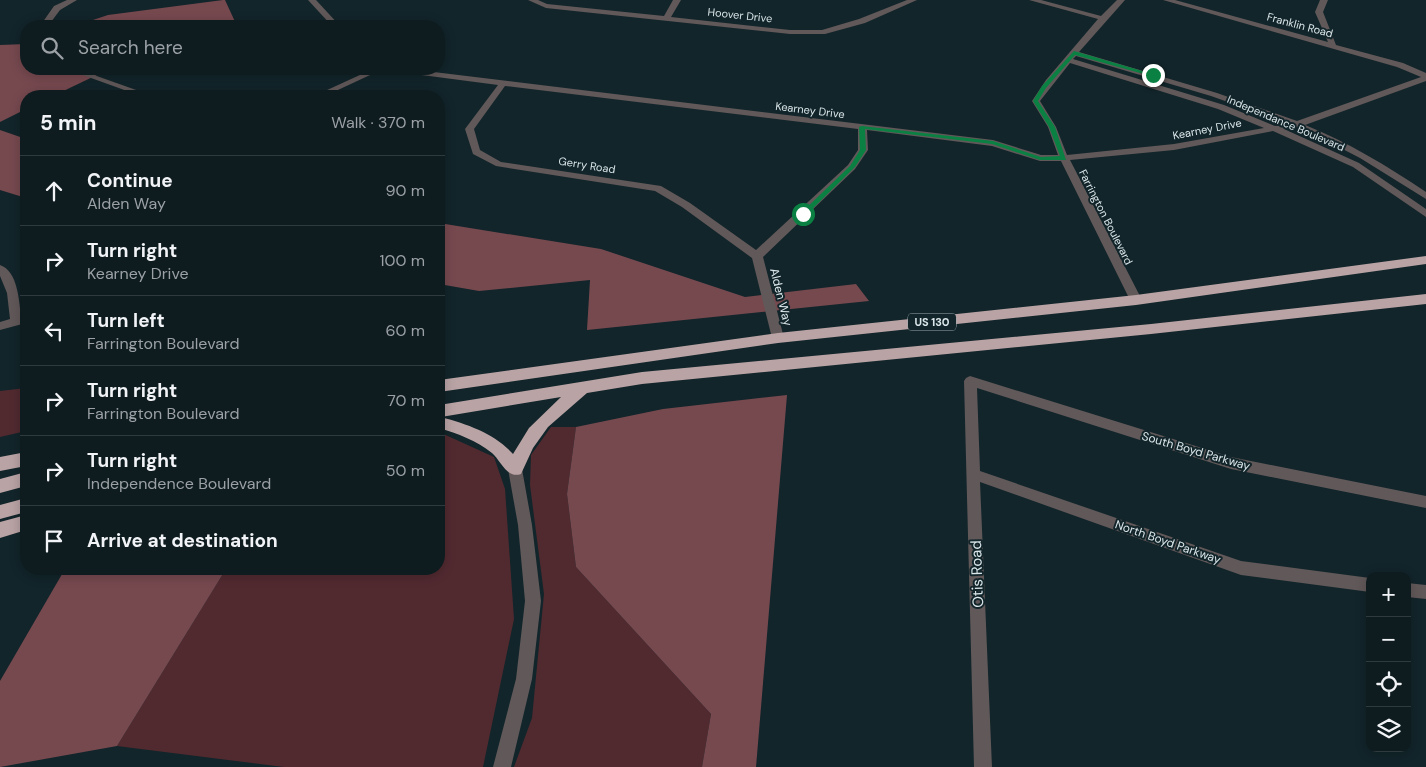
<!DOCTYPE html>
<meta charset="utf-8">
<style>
body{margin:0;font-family:"DM Sans",sans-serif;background:#172529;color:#f1f3f6}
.controls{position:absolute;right:15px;bottom:15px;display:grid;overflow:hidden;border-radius:10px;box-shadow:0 2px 12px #0003}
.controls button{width:45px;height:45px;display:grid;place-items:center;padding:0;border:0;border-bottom:1px solid #2e3a3e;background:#0e1c20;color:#f1f3f6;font:25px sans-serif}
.stop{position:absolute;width:15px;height:15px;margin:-11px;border:4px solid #0b8043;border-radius:50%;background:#fff}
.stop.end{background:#0b8043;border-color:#fff;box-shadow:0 1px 5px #0008}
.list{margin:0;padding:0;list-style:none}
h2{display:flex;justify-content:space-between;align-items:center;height:65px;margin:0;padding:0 20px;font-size:21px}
h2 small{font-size:16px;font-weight:400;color:#9ba1a5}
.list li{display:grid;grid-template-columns:32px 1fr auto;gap:15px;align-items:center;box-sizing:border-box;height:70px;padding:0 20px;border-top:1px solid #2e3a3e}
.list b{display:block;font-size:19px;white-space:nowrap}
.list p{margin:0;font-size:16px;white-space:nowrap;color:#9ba1a5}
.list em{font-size:16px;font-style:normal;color:#9ba1a5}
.icon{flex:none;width:28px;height:28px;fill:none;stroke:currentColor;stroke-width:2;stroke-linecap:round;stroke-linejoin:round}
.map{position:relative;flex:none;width:1426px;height:767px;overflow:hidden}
.search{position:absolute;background:#0e1c20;box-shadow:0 2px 12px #0003;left:20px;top:20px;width:425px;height:55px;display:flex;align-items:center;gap:12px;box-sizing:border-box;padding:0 18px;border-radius:20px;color:#9ba1a5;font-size:19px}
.panel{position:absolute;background:#0e1c20;box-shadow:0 2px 12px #0003;left:20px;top:90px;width:425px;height:485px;border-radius:20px}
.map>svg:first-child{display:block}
</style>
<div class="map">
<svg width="1426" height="767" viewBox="0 0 1426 767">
<rect width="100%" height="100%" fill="#12252a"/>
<g fill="#512a30">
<polygon points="26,388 26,431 0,437 0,391"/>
<polygon points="551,427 576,427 567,494 576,567 711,714 702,767 514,767 532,718 544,594 530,485 531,455"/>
<polygon points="439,432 494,457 505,489 514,619 483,767 284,767 117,746 226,569 439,569"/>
</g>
<g fill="#76494f">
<polygon points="223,0 225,0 237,26 75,26 108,15"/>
<polygon points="26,44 26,69 163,69 101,73 53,96 26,96 26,109 0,122 0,45"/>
<polygon points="0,130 26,139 26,198 0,190"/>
<polygon points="439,223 601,249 745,297 856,284 869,301 587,330 590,280 479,291 439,284"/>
<polygon points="787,395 756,767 702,767 711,714 576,567 567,494 576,427 663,409"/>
<polygon points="65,569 226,569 117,746 0,767 0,681"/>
</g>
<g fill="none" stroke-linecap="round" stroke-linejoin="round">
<g fill="#615859" fill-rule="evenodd">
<polygon points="67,0 77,0 60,10 48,26 40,26 54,6"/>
<polygon points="308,0 316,0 340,26 332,26"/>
<polygon points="528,0 538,0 547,4 664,16 673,0 681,0 671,17 790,30 822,30 859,19 907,0 917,0 865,23 825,34 790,34 546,8"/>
<path d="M1029 0H1041L1101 16 1117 0H1125L1079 52 1217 93 1297 121 1421 77 1397 67 1163 0H1175L1328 42 1315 12 1320 0H1328L1323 12 1336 45 1403 63 1426 73V81L1305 125C1348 142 1387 166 1426 192V199L1360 158 1327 141 1296 127 1284 129 1359 163 1426 209V217L1353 167 1273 131 1174 150 1070 160 1142 300 1136 304 1130 300 1061 161H1040L992 146 867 130 868 150 855 169 763 257 784 338 778 342 772 338 752 258 682 207 655 191 496 166 473 154 465 129 498 85 391 71 387 69H409L993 140 1041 155H1058L1048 127 1032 101 1046 80 1098 19ZM1076 56 1211 96 1287 123 1275 126 1224 105 1073 59ZM1070 63 1218 109 1264 128 1174 144 1067 155 1056 127 1040 101ZM505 86 858 129V150L848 165 756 250 690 203 661 186 501 162 480 150 474 129Z"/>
<polygon points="66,69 77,69 153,96 141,96"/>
<polygon points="373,69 383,69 325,96 314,96"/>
<path d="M0 265C18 271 19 301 21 316L26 315V323L0 330V322L10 319 7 293 0 276Z"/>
<polygon points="970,376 1231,457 1426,496 1426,508 1231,469 977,388 980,471 1241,561 1370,578 1370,592 1241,575 980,482 992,767 974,767 964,381 966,378"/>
<polygon points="515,463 520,465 522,469 532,525 541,601 532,679 511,767 493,767 516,679 525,601 518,525 508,469 510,465"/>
<polygon points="1407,583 1426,585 1426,599 1407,597"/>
</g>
<g fill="#b9a3a5" fill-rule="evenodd">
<polygon points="1426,256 1426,264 1136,305 778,343 439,392 439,380 778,333 1136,295"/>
<path d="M1426 294V304L1151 334 642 384 587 393 548 427 533 448 521 474C507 479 501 461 492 453 476 440 458 434 439 428V405L642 372 1151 324ZM561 397 529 428 513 454C494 433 469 425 441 417Z"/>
<polygon points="26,452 26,466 0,471 0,457"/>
<polygon points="26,472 26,486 0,493 0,479"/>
<polygon points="26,498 26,512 0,519 0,505"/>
<polygon points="26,515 26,530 0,538 0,522"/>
</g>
</g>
<polygon fill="#0b8043" points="1074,51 1156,75 1151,76 1075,55 1046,88 1038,101 1055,127 1066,160 1040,160 992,144 865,129 866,150 855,167 805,216 800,214 850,166 860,150 859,127 862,126 993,141 1041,157 1060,156 1049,127 1033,101 1042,86"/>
<g text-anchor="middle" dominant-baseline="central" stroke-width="4" stroke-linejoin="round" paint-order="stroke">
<g font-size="11" fill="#dae6e9" stroke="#12252a">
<text transform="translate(740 15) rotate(6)">Hoover Drive</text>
<text transform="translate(1300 25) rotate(15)">Franklin Road</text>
<text transform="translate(810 110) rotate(7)">Kearney Drive</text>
<text transform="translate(1286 123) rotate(23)">Independance Boulevard</text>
<text transform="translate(1207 129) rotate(-11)">Kearney Drive</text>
<text transform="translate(587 165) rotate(9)">Gerry Road</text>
<text transform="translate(1106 217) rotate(63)">Farrington Boulevard</text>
</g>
<rect fill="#12252a" stroke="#9eacb0" stroke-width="1" x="908" y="313.5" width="48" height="17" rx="4"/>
<g font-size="11" font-weight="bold" fill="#dae6e9">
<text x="932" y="322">US 130</text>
</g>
<g font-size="12" fill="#dae6e9" stroke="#12252a">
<text transform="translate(781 297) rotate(76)">Alden Way</text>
<text transform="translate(1196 451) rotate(16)">South Boyd Parkway</text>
<text transform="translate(1168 542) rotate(19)">North Boyd Parkway</text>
</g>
<g font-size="15" fill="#dae6e9" stroke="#12252a">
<text transform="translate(977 574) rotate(-92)">Otis Road</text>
</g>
</g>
</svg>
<div class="controls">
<button>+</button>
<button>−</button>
<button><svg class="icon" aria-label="locate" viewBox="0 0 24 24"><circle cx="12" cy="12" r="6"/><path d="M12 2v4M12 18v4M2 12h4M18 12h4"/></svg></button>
<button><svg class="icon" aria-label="layers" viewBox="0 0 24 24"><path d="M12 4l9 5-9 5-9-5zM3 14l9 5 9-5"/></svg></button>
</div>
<div class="stop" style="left:803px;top:214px"></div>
<div class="stop end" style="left:1153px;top:75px"></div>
<div class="search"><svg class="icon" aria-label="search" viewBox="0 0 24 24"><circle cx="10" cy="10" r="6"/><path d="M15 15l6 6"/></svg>Search here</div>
<section class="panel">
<h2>5 min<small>Walk · 370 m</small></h2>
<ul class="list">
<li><svg class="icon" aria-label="ahead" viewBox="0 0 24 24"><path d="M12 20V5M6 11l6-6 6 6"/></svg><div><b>Continue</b><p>Alden Way</p></div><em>90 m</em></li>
<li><svg class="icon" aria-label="right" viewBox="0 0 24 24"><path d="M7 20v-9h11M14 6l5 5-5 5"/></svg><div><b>Turn right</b><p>Kearney Drive</p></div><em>100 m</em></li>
<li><svg class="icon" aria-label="left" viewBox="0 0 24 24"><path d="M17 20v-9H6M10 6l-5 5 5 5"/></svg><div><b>Turn left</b><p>Farrington Boulevard</p></div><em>60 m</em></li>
<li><svg class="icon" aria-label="right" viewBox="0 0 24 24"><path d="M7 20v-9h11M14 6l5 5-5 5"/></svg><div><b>Turn right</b><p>Farrington Boulevard</p></div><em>70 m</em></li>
<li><svg class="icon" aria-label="right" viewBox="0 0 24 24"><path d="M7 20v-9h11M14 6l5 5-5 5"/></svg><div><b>Turn right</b><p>Independence Boulevard</p></div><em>50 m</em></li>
<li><svg class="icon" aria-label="arrive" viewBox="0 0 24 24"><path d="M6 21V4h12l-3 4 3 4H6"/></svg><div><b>Arrive at destination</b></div></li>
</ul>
</section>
</div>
